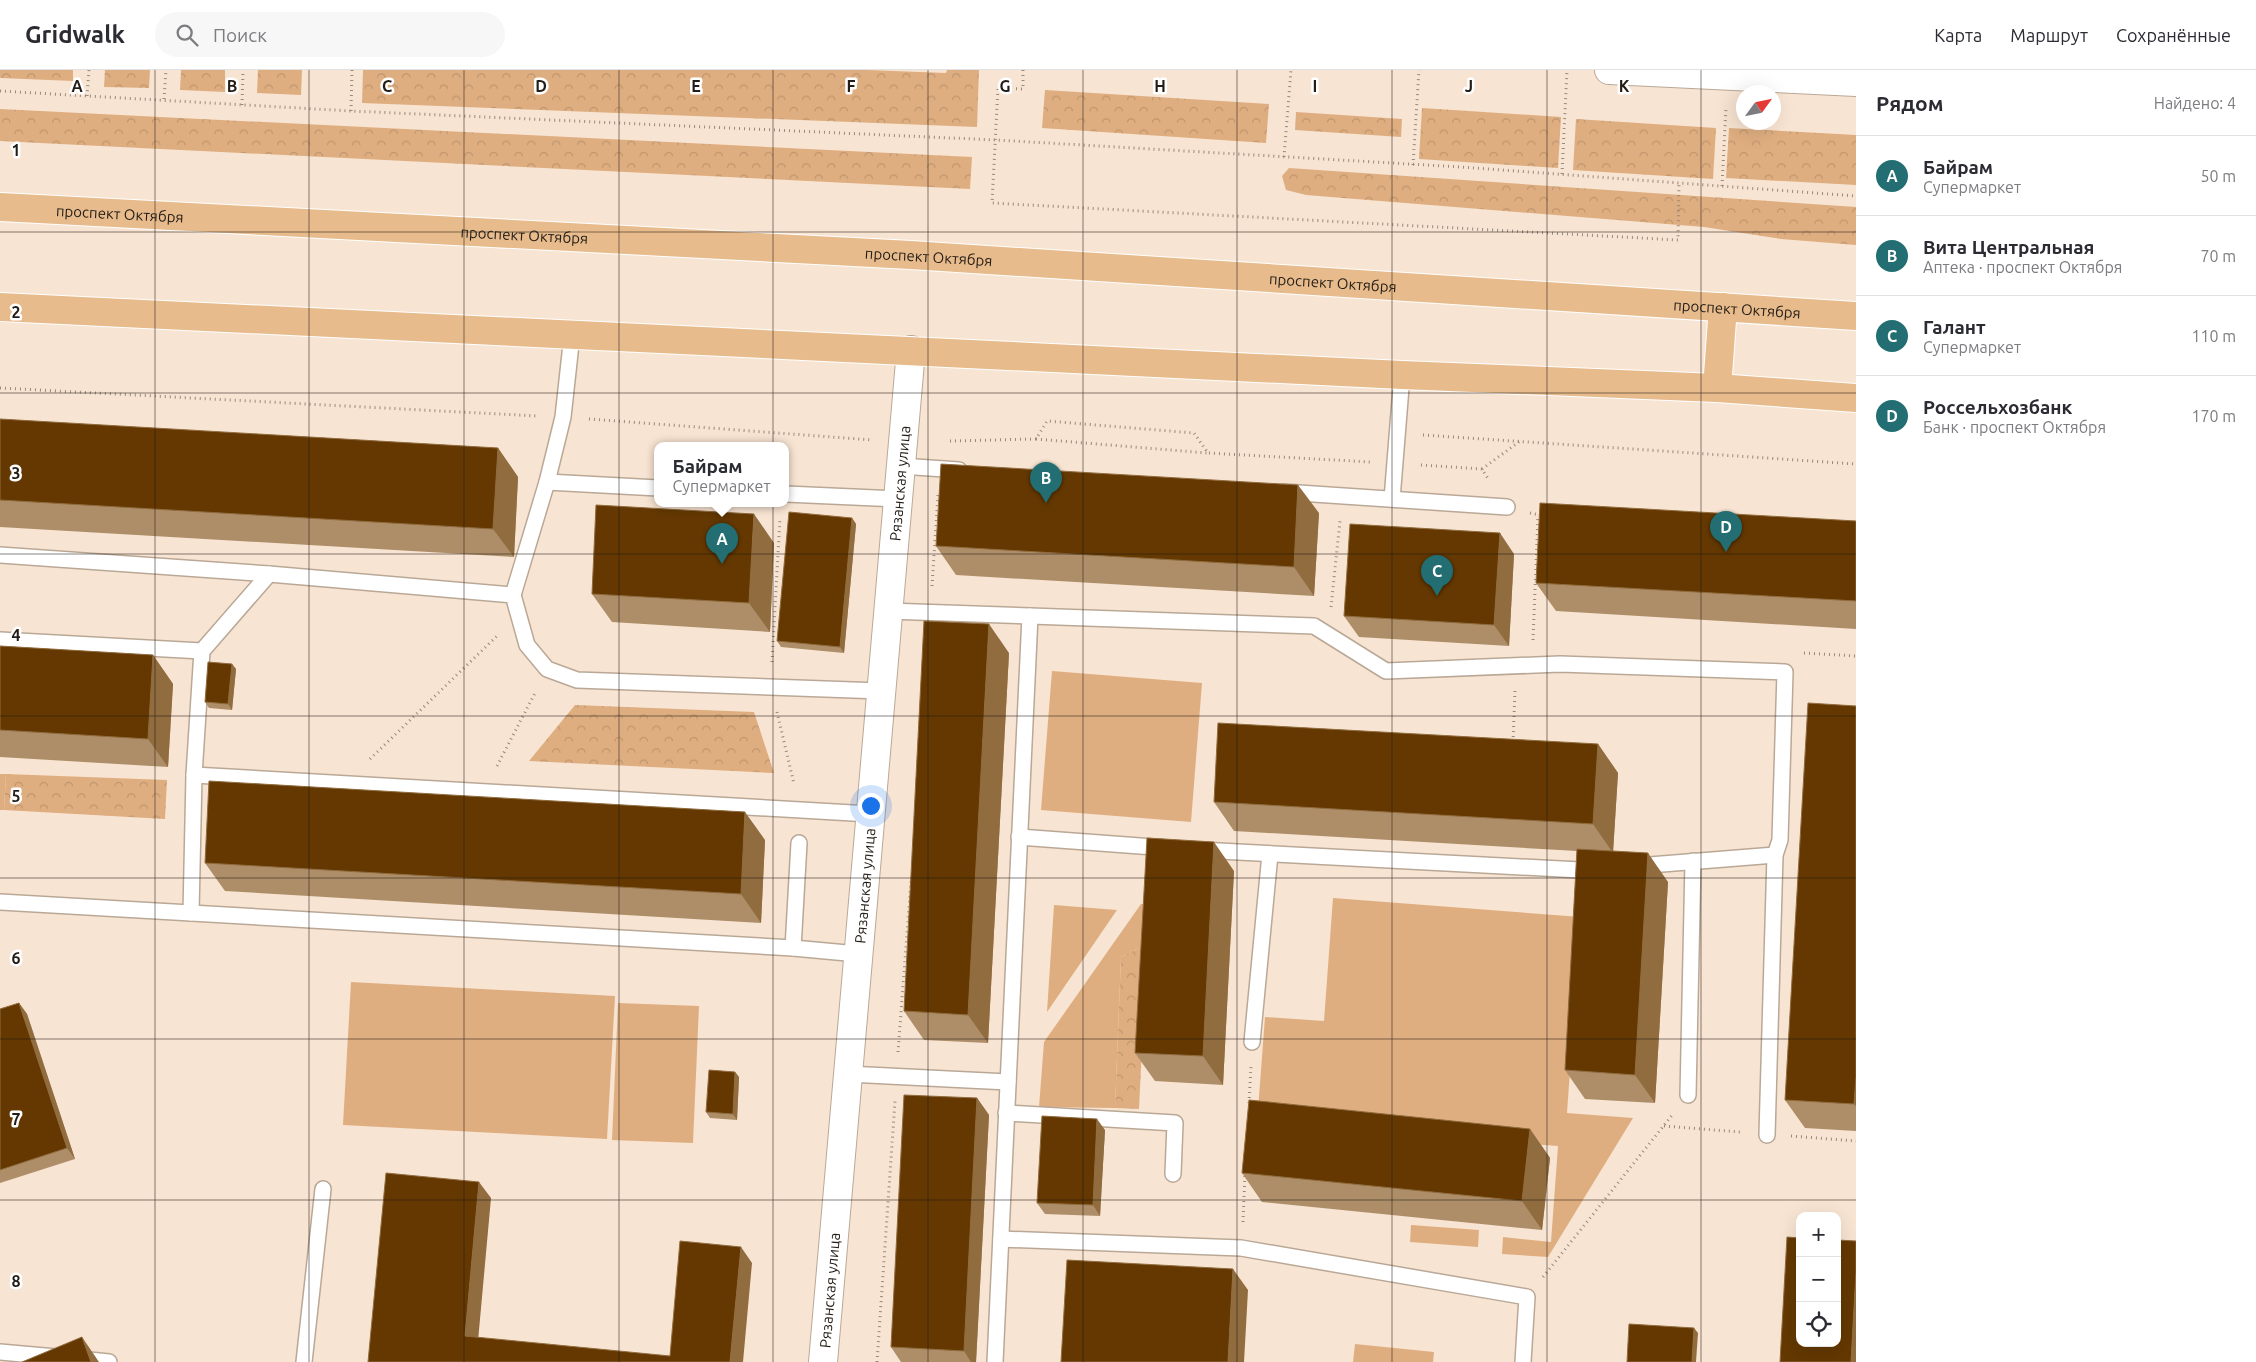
<!DOCTYPE html>
<html lang="ru">
<meta charset="utf-8">
<style>
body{margin:0;font-family:Ubuntu,sans-serif;background:#f7f7f7;color:#2b2b33}
.controls{position:absolute;right:15px;bottom:15px;display:grid;overflow:hidden;border-radius:10px;box-shadow:0 5px 20px #0002}
.controls button{width:45px;height:45px;display:grid;place-items:center;padding:0;border:0;border-bottom:1px solid #e1e1e2;background:#fff;color:#2b2b33;font:25px sans-serif}
.compass{position:absolute;left:1736px;top:15px;width:45px;height:45px;border-radius:50%;background:#fff;box-shadow:0 5px 20px #0002;rotate:57deg}
.you{position:absolute;left:870px;top:735px;width:18px;height:18px;margin:-12px;border:4px solid #fff;border-radius:50%;background:#1a73e8;box-shadow:0 0 0 8px #1a73e833}
.badge{display:grid;place-items:center;width:32px;height:32px;border-radius:50%;background:#226e72;color:#fff;font-size:16px;font-weight:700}
.pin{position:absolute;translate:-50% -41px;filter:drop-shadow(0 1px 2px #0008)}
.pin::after{content:'';position:absolute;top:26px;width:18px;height:15px;background:inherit;clip-path:polygon(0 0,100% 0,50% 100%)}
.popup{position:absolute;left:654px;top:372px;width:135px;height:65px;box-sizing:border-box;display:grid;place-content:center;border-radius:10px;background:#fff;filter:drop-shadow(0 1px 4px #0005);font-size:16px;white-space:nowrap;color:#7c7c81}
.popup b{font-size:19px;color:#2b2b33}
.popup::after{content:'';position:absolute;left:50%;top:100%;margin-left:-10px;border:10px solid transparent;border-top-color:#fff}
.list{margin:0;padding:0;list-style:none}
h2{display:flex;justify-content:space-between;align-items:center;height:65px;margin:0;padding:0 20px;font-size:21px}
h2 small{font-size:16px;font-weight:400;color:#7c7c81}
.list li{display:grid;grid-template-columns:32px 1fr auto;gap:15px;align-items:center;box-sizing:border-box;height:80px;padding:0 20px;border-top:1px solid #e1e1e2}
.list b{display:block;font-size:19px;white-space:nowrap}
.list p{margin:0;font-size:16px;white-space:nowrap;color:#7c7c81}
.list em{font-size:16px;font-style:normal;color:#7c7c81}
.icon{flex:none;width:28px;height:28px;fill:none;stroke:currentColor;stroke-width:2;stroke-linecap:round;stroke-linejoin:round}
.map{position:relative;flex:none;width:1856px;height:1292px;overflow:hidden}
header{display:flex;align-items:center;gap:30px;box-sizing:border-box;height:70px;padding:0 25px;background:#fff;border-bottom:1px solid #e1e1e2}
header strong{font-size:24px}
nav{display:flex;gap:28px;margin-inline-start:auto;font-size:18px}
.search{width:350px;height:45px;background:#f7f7f7;display:flex;align-items:center;gap:12px;box-sizing:border-box;padding:0 18px;border-radius:28px;color:#7c7c81;font-size:19px}
main{display:flex}
aside{flex:1;background:#fff}
.map>svg:first-child{display:block}
</style>
<header>
<strong>Gridwalk</strong>
<div class="search"><svg class="icon" aria-label="search" viewBox="0 0 24 24"><circle cx="10" cy="10" r="6"/><path d="M15 15l6 6"/></svg>Поиск</div>
<nav><a>Карта</a><a>Маршрут</a><a>Сохранённые</a></nav>
</header>
<main>
<div class="map">
<svg width="1856" height="1292" viewBox="0 0 1856 1292">
<defs>
<pattern id="forest-crowns" width="20" height="18" patternUnits="userSpaceOnUse" patternTransform="scale(1.25)"><rect width="20" height="18" fill="#dfae80"/><path d="M2 6a3 3 0 1 1 6 0M12 15a3 3 0 1 1 6 0" fill="none" stroke="#bf956e"/></pattern>
</defs>
<rect width="100%" height="100%" fill="#f8e4d2"/>
<g fill="#dfae80">
<polygon points="1052,601 1202,613 1191,752 1041,740"/>
<polygon points="0,704 6,704 4,740 0,740"/>
<polygon points="1333,828 1581,847 1567,1043 1633,1048 1548,1187 1502,1184 1503,1167 1551,1172 1558,1076 1257,1053 1265,947 1324,951"/>
<polygon points="1141,834 1150,834 1147,874 1121,887 1115,1038 1039,1037 1044,972"/>
<polygon points="1054,835 1117,840 1047,942"/>
<polygon points="351,912 615,926 607,1069 343,1055"/>
<polygon points="618,933 699,936 693,1073 612,1070"/>
<polygon points="1411,1155 1479,1160 1478,1177 1410,1172"/>
<polygon points="1355,1274 1434,1282 1433,1292 1353,1292"/>
</g>
<g fill="url(#forest-crowns)">
<polygon points="0,0 73,0 73,11 0,8"/>
<polygon points="105,0 150,0 149,18 104,17"/>
<polygon points="181,0 225,0 225,22 180,20"/>
<polygon points="258,0 302,0 301,25 257,23"/>
<polygon points="363,0 867,0 946,3 947,0 979,0 977,57 362,33"/>
<polygon points="1045,20 1269,34 1266,73 1042,58"/>
<polygon points="1422,38 1561,47 1558,98 1419,89"/>
<polygon points="0,39 972,87 970,119 0,71"/>
<polygon points="1296,42 1402,49 1401,67 1295,60"/>
<polygon points="1576,49 1716,58 1713,109 1573,100"/>
<polygon points="1729,58 1856,65 1856,115 1726,108"/>
<polygon points="1289,98 1856,137 1856,175 1781,169 1704,157 1306,125 1286,120 1282,106"/>
<polygon points="575,635 754,642 774,703 529,691"/>
<polygon points="6,704 167,710 165,749 4,740"/>
<polygon points="1147,874 1139,1039 1115,1038 1121,887"/>
</g>
<g fill="none" stroke-linecap="round" stroke-linejoin="round">
<g stroke="#baa897" stroke-width="18">
<g id="lane">
<polyline points="901,396 959,400"/>
<polyline points="547,412 658,418"/>
<polyline points="1284,422 1507,437"/>
<polyline points="786,424 898,429"/>
<polyline points="1392,429 1402,305"/>
<polyline points="0,485 269,504 513,525 527,575 547,599 577,610 881,621"/>
<polyline points="513,525 547,412 563,347 572,265"/>
<polyline points="888,541 1314,556 1386,601 1560,594 1785,602 1780,770 1775,785 1767,1065"/>
<polyline points="0,570 202,581"/>
<polyline points="194,705 870,744"/>
<polyline points="1019,767 1167,778"/>
<polyline points="1200,780 1580,800 1596,799"/>
<polyline points="1637,796 1775,785"/>
<polyline points="0,832 793,878 858,884"/>
<polyline points="191,843 194,705 202,581 269,504"/>
<polyline points="793,878 799,773"/>
<polyline points="1252,972 1270,784"/>
<polyline points="848,1004 1008,1012"/>
<polyline points="1688,1025 1693,791"/>
<polyline points="1006,1043 1175,1053 1173,1104"/>
<polyline points="1001,1169 1241,1178 1527,1227 1523,1292"/>
<polyline points="0,1282 56,1287"/>
<polyline points="79,1289 109,1292"/>
<polyline points="304,1292 323,1119"/>
<polyline points="995,1292 1030,546"/>
</g>
</g>
<g stroke="#baa897" stroke-width="30">
<g id="street">
<polyline points="1609,0 1856,12"/>
<path id="s1" d="M823 1292 911 280"/>
</g>
</g>
<g stroke="#fff" stroke-width="30">
<g id="primary">
<path id="s2" d="M0 137 911 185 1856 246"/>
<polyline points="0,237 1402,305 1717,318 1856,328"/>
<polyline points="1717,318 1723,237"/>
</g>
</g>
<g stroke="#97897c" stroke-width="3" stroke-dasharray="1 4" stroke-linecap="butt">
<polyline points="1023,0 1023,19 998,18 992,133 1678,170 1679,113"/>
<polyline points="0,21 351,41 996,70 1461,97 1856,126"/>
<polyline points="87,26 89,0"/>
<polyline points="164,29 166,0"/>
<polyline points="242,35 243,0"/>
<polyline points="351,41 352,0"/>
<polyline points="1284,87 1291,0"/>
<polyline points="1413,95 1419,0"/>
<polyline points="1562,104 1567,0"/>
<polyline points="1722,116 1726,38"/>
<polyline points="0,318 537,346"/>
<polyline points="589,349 872,370"/>
<polyline points="1423,365 1856,394"/>
<polyline points="1036,369 1207,383"/>
<polyline points="950,371 1036,369 1047,351 1194,363 1208,383 1370,392"/>
<polyline points="1421,395 1482,399 1489,410"/>
<polyline points="1482,399 1520,371"/>
<polyline points="1530,443 1544,446"/>
<polyline points="932,516 938,425"/>
<polyline points="1331,537 1340,451"/>
<polyline points="1533,570 1538,445"/>
<polyline points="1804,583 1856,586"/>
<polyline points="772,592 780,448"/>
<polyline points="777,642 794,714"/>
<polyline points="1513,672 1515,621"/>
<polyline points="370,689 497,566"/>
<polyline points="497,696 536,621"/>
<polyline points="898,982 911,811"/>
<polyline points="1249,1033 1251,996"/>
<polyline points="1664,1056 1740,1062"/>
<polyline points="1791,1066 1856,1071"/>
<polyline points="1243,1152 1245,1104"/>
<polyline points="1543,1207 1673,1044"/>
<polyline points="877,1292 895,1031"/>
</g>
<use href="#lane" stroke="#fff" stroke-width="15"/>
<use href="#street" stroke="#fff" stroke-width="28"/>
<use href="#primary" stroke="#e7bb8b" stroke-width="28"/>
</g>
<g fill="#ae8e69">
<polygon points="0,349 498,378 518,407 514,487 0,457"/>
<polygon points="1319,443 1314,526 956,505 936,476"/>
<polygon points="852,448 856,454 844,583 781,577 777,571"/>
<polygon points="1856,451 1856,559 1556,541 1536,513"/>
<polygon points="774,473 770,562 612,552 592,524"/>
<polygon points="1514,484 1509,576 1359,567 1344,546"/>
<polygon points="0,576 153,585 173,614 168,697 0,687"/>
<polygon points="1009,583 988,973 924,970 904,941"/>
<polygon points="232,594 236,599 232,640 209,638 205,632"/>
<polygon points="1856,636 1856,1061 1805,1058 1785,1030"/>
<polygon points="1598,674 1618,703 1613,781 1668,812 1655,1033 1585,1029 1565,1000 1577,781 1234,761 1214,732"/>
<polygon points="765,770 761,853 225,821 205,793"/>
<polygon points="1234,801 1223,1015 1155,1011 1135,983"/>
<polygon points="19,933 27,944 75,1089 0,1113 0,939"/>
<polygon points="735,1002 739,1007 737,1050 710,1048 706,1042"/>
<polygon points="977,1028 989,1045 976,1292 901,1292 891,1277"/>
<polygon points="1530,1059 1550,1088 1542,1160 1262,1132 1242,1103"/>
<polygon points="1105,1060 1100,1146 1045,1144 1037,1133"/>
</g>
<g fill="#906c3f">
<polygon points="498,378 518,407 514,487 493,459"/>
<polygon points="1298,415 1319,443 1314,526 1294,497"/>
<polygon points="754,444 774,473 770,562 749,533"/>
<polygon points="852,448 856,454 844,583 840,577"/>
<polygon points="1500,463 1514,484 1509,576 1494,555"/>
<polygon points="989,554 1009,583 988,973 968,945"/>
<polygon points="153,585 173,614 168,697 148,669"/>
<polygon points="232,594 236,599 232,640 228,634"/>
<polygon points="1598,674 1618,703 1613,783 1593,754"/>
<polygon points="745,742 765,770 761,853 741,824"/>
<polygon points="1214,772 1234,801 1223,1015 1203,986"/>
<polygon points="1648,783 1668,812 1655,1033 1635,1005"/>
<polygon points="19,933 27,944 75,1089 67,1078"/>
<polygon points="735,1002 739,1007 737,1050 733,1044"/>
<polygon points="1856,1007 1856,1036 1854,1034"/>
<polygon points="977,1028 989,1045 976,1292 971,1292 964,1281"/>
<polygon points="1097,1049 1105,1060 1100,1146 1093,1135"/>
<polygon points="1530,1059 1550,1088 1542,1160 1522,1131"/>
<polygon points="479,1112 491,1128 477,1282 465,1266"/>
<polygon points="741,1177 752,1193 743,1292 730,1292"/>
<polygon points="1233,1199 1248,1220 1244,1292 1228,1292"/>
<polygon points="1856,1202 1856,1292 1851,1292"/>
<polygon points="1694,1258 1698,1263 1696,1292 1692,1292"/>
<polygon points="82,1267 99,1292 91,1292"/>
</g>
<g fill="#643800" stroke="#906c3f">
<polygon points="0,349 498,378 493,459 0,430"/>
<polygon points="941,394 1298,415 1294,497 936,476"/>
<polygon points="1540,433 1856,451 1856,531 1536,513"/>
<polygon points="596,435 754,444 749,533 592,524"/>
<polygon points="789,442 852,448 840,577 777,571"/>
<polygon points="1350,454 1500,463 1494,555 1344,546"/>
<polygon points="924,551 989,554 968,945 904,941"/>
<polygon points="0,576 153,585 148,669 0,660"/>
<polygon points="208,592 232,594 228,634 205,632"/>
<polygon points="1808,633 1856,636 1856,1007 1854,1034 1785,1030"/>
<polygon points="1218,653 1598,674 1593,754 1214,732"/>
<polygon points="209,711 745,742 741,824 205,793"/>
<polygon points="1147,768 1214,772 1203,986 1135,983"/>
<polygon points="1577,779 1648,783 1635,1005 1565,1000"/>
<polygon points="19,933 67,1078 0,1100 0,939"/>
<polygon points="709,1000 735,1002 733,1044 706,1042"/>
<polygon points="904,1025 977,1028 964,1281 891,1277"/>
<polygon points="1249,1030 1530,1059 1522,1131 1242,1103"/>
<polygon points="1042,1046 1097,1049 1093,1135 1037,1133"/>
<polygon points="386,1103 479,1112 465,1266 670,1286 680,1171 741,1177 730,1292 368,1292"/>
<polygon points="1787,1167 1800,1168 1800,1273 1837,1273 1837,1170 1856,1171 1856,1202 1851,1292 1780,1292"/>
<polygon points="1067,1190 1233,1199 1228,1292 1061,1292"/>
<polygon points="1629,1254 1694,1258 1692,1292 1627,1292"/>
<polygon points="82,1267 91,1292 22,1292"/>
</g>
<path fill="none" stroke="#241d17" stroke-width="1" stroke-opacity="0.55" d="M155 0V1292M309 0V1292M464 0V1292M619 0V1292M773 0V1292M928 0V1292M1083 0V1292M1237 0V1292M1392 0V1292M1547 0V1292M1701 0V1292M0 162H1856M0 323H1856M0 484H1856M0 646H1856M0 808H1856M0 969H1856M0 1130H1856"/>
<g text-anchor="middle" dominant-baseline="central" stroke-width="5" stroke-linejoin="round" paint-order="stroke">
<g font-size="15" fill="#241d17" stroke="#fff">
<text stroke="none"><textPath href="#s2" startOffset="120">проспект Октября</textPath></text>
<text stroke="none"><textPath href="#s2" startOffset="525">проспект Октября</textPath></text>
<text stroke="none"><textPath href="#s2" startOffset="930">проспект Октября</textPath></text>
<text stroke="none"><textPath href="#s2" startOffset="1335">проспект Октября</textPath></text>
<text stroke="none"><textPath href="#s2" startOffset="1740">проспект Октября</textPath></text>
<text stroke="none"><textPath href="#s1" startOffset="882">Рязанская улица</textPath></text>
<text stroke="none"><textPath href="#s1" startOffset="478">Рязанская улица</textPath></text>
<text stroke="none"><textPath href="#s1" startOffset="72">Рязанская улица</textPath></text>
</g>
</g>
<g font-size="16" text-anchor="middle" font-weight="bold" fill="#241d17" stroke="#fff" stroke-width="5" stroke-linejoin="round" paint-order="stroke">
<text x="77" y="22">A</text>
<text x="232" y="22">B</text>
<text x="387" y="22">C</text>
<text x="541" y="22">D</text>
<text x="696" y="22">E</text>
<text x="851" y="22">F</text>
<text x="1005" y="22">G</text>
<text x="1160" y="22">H</text>
<text x="1315" y="22">I</text>
<text x="1469" y="22">J</text>
<text x="1624" y="22">K</text>
<text x="16" y="86">1</text>
<text x="16" y="248">2</text>
<text x="16" y="409">3</text>
<text x="16" y="571">4</text>
<text x="16" y="732">5</text>
<text x="16" y="894">6</text>
<text x="16" y="1055">7</text>
<text x="16" y="1217">8</text>
</g>
</svg>
<div class="controls">
<button>+</button>
<button>−</button>
<button><svg class="icon" aria-label="locate" viewBox="0 0 24 24"><circle cx="12" cy="12" r="6"/><path d="M12 2v4M12 18v4M2 12h4M18 12h4"/></svg></button>
</div>
<svg class="compass" viewBox="-18 -18 36 36"><path d="M0-13l5 13h-10z" fill="#e53935"/><path d="M0 13l5-13h-10z" fill="#7c7c81"/></svg>
<div class="you"></div>
<div class="pin badge" style="left:722px;top:494px">A</div>
<div class="popup"><b>Байрам</b>Супермаркет</div>
<div class="pin badge" style="left:1046px;top:433px">B</div>
<div class="pin badge" style="left:1437px;top:526px">C</div>
<div class="pin badge" style="left:1726px;top:482px">D</div>
</div>
<aside>
<h2>Рядом<small>Найдено: 4</small></h2>
<ul class="list">
<li><span class="badge">A</span><div><b>Байрам</b><p>Супермаркет</p></div><em>50 m</em></li>
<li><span class="badge">B</span><div><b>Вита Центральная</b><p>Аптека · проспект Октября</p></div><em>70 m</em></li>
<li><span class="badge">C</span><div><b>Галант</b><p>Супермаркет</p></div><em>110 m</em></li>
<li><span class="badge">D</span><div><b>Россельхозбанк</b><p>Банк · проспект Октября</p></div><em>170 m</em></li>
</ul>
</aside>
</main>
